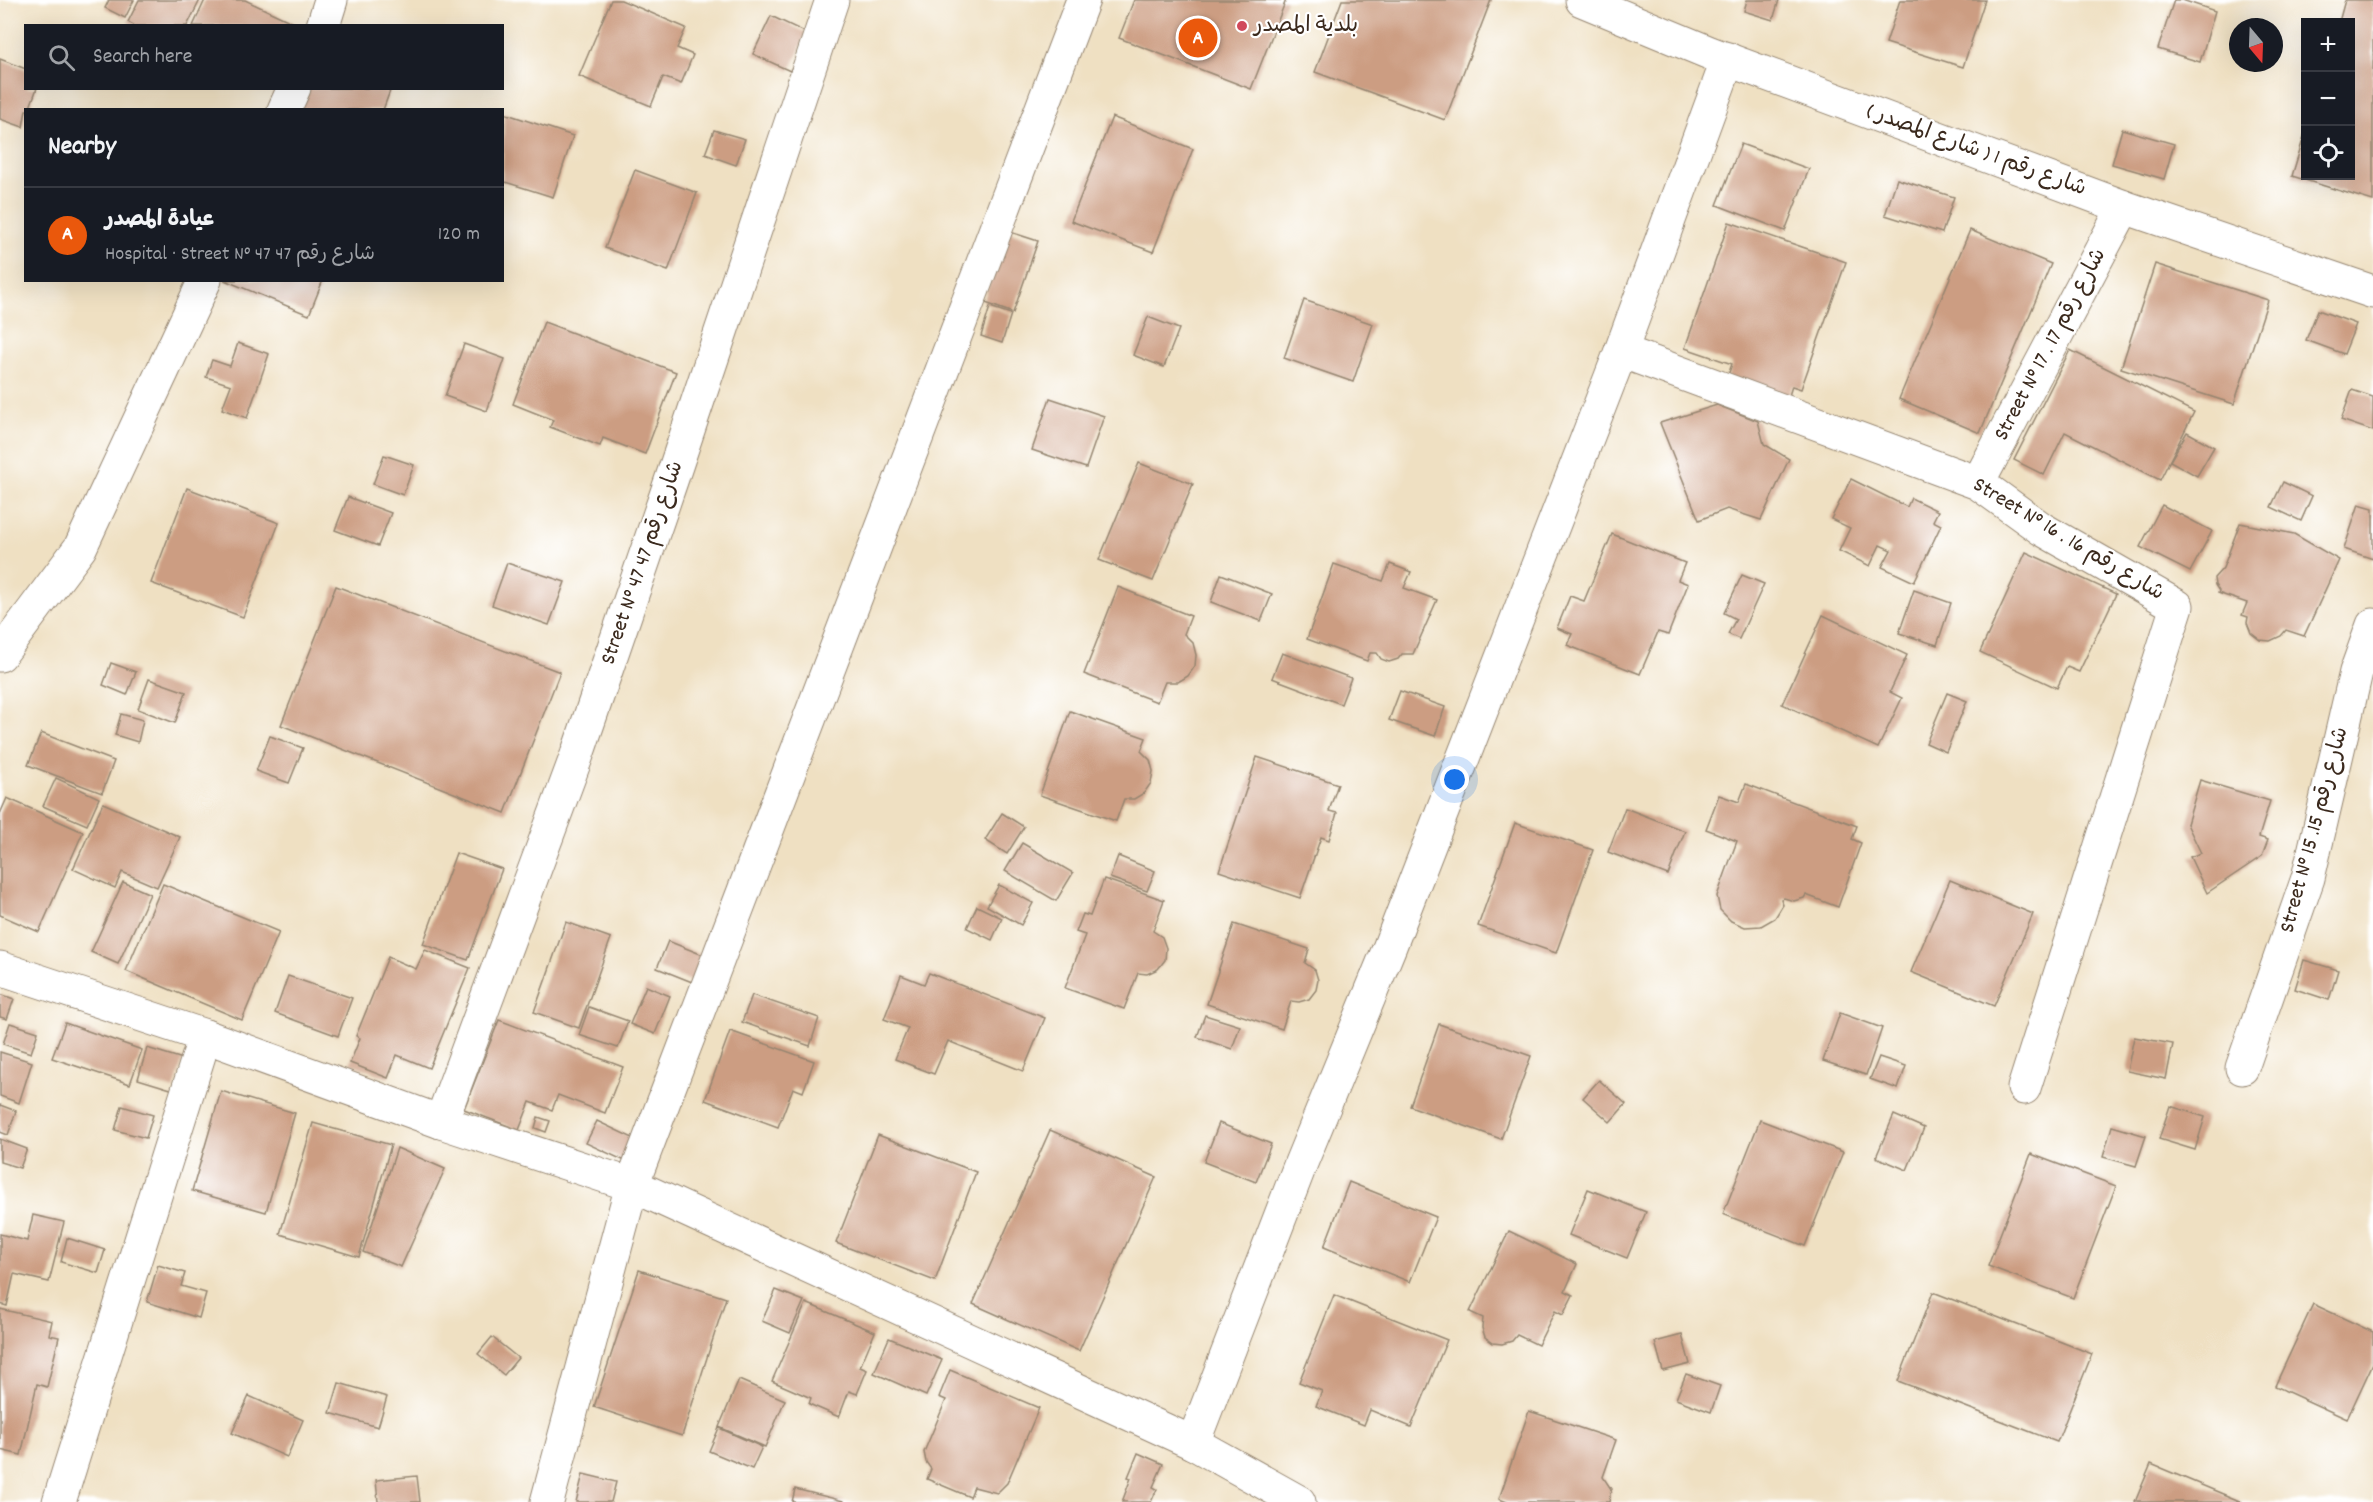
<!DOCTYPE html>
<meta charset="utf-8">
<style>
body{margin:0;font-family:Dekko,"Playpen Sans Arabic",sans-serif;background:#242831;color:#f1f3f6}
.controls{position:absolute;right:18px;top:18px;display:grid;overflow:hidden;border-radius:0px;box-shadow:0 6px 24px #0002}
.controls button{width:54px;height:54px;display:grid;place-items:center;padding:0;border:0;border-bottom:2px solid #363941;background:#171b24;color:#f1f3f6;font:30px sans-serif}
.compass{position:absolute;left:2229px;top:18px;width:54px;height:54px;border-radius:50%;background:#171b24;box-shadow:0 6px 24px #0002;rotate:161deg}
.you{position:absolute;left:1455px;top:780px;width:21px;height:21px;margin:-15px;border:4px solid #fff;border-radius:50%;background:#1a73e8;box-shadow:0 0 0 9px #1a73e833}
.badge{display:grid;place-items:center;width:39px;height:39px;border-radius:50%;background:#ea580c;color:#fff;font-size:20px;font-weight:700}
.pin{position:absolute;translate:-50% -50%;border:3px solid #fff;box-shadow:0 2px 6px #0006}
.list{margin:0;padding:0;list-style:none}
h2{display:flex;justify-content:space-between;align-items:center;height:78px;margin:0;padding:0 24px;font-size:26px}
h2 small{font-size:20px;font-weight:400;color:#9ea1a6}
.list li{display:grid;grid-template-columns:39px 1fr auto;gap:18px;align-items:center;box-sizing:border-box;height:96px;padding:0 24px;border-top:2px solid #363941}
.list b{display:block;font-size:22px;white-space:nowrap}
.list p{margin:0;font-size:20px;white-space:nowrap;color:#9ea1a6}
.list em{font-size:20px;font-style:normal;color:#9ea1a6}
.icon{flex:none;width:33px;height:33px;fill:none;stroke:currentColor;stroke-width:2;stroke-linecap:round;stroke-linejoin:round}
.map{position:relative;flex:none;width:2373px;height:1502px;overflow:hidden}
.search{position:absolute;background:#171b24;box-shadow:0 6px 24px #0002;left:24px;top:24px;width:480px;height:66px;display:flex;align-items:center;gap:15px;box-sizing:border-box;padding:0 21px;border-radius:0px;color:#9ea1a6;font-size:22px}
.panel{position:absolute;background:#171b24;box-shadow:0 6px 24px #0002;left:24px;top:108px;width:480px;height:174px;border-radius:0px}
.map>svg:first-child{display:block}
</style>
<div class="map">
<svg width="2373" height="1502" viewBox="0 0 2373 1502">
<rect width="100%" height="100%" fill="#fff"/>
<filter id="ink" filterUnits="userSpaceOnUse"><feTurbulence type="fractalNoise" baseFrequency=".0167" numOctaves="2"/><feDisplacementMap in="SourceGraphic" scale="12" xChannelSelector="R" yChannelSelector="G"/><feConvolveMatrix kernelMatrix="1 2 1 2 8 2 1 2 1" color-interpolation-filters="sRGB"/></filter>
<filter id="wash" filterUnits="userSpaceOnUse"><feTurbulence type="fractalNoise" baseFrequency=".008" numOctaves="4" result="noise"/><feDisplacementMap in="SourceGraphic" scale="24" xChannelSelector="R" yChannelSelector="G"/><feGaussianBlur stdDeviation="1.35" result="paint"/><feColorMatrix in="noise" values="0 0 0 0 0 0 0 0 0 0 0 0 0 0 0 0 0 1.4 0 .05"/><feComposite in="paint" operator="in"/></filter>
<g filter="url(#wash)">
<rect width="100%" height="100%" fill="#efe0c2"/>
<g id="blocks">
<g fill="#cc9d82">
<polygon points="109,0 134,0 125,18 105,8"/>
<polygon points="139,0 200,0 187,26 135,26 128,22"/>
<polygon points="205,0 245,0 300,26 193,26"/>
<polygon points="611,0 621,0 686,28 677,48 693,55 681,84 663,77 651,106 579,76"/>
<polygon points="1134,0 1286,0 1251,89 1119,38"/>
<polygon points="1342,0 1491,0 1445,120 1315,72"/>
<polygon points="1747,0 1779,0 1773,20 1744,11"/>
<polygon points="1900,0 1985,0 1963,67 1886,43"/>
<polygon points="2174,0 2182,0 2215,11 2200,62 2158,49"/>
<polygon points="2345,0 2373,0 2373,201 2292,176 2305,133 2306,176 2350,176 2350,22 2339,22"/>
<polygon points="771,16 807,33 790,71 753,54"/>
<polygon points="0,59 26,69 26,88 37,88 29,110 26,110 23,127 0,119"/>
<polygon points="308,88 391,88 383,110 300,110"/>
<polygon points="504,113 573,136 553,197 502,181"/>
<polygon points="1112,117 1193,149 1153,252 1071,221"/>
<polygon points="2122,129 2174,144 2164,179 2112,164"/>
<polygon points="714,130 745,139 736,165 705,154"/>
<polygon points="1741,144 1809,169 1785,231 1717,205"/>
<polygon points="635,170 697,193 668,271 605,248"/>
<polygon points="1897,179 1954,197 1942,233 1885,215"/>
<polygon points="1729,222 1846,262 1801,389 1792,386 1788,399 1727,378 1732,364 1685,348"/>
<polygon points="1970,230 2051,264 1980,433 1899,399"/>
<polygon points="1007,231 1038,241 1013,313 983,302"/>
<polygon points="2155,264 2268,300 2234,404 2121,368"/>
<polygon points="224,280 323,280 309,315"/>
<polygon points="1304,300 1373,324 1353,382 1284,358"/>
<polygon points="990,307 1011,314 1002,343 981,336"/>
<polygon points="2318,310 2356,324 2344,354 2306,340"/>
<polygon points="1148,317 1179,329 1164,367 1133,355"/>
<polygon points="544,322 676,372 645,454 603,438 600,446 550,427 553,420 513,404"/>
<polygon points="238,343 269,354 247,418 222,409 231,385 206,377 212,360 230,366"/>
<polygon points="464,344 505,359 487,411 445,396"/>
<polygon points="2070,350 2194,412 2160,480 2065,432 2044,475 2014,460"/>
<polygon points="2352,390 2373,397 2373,431 2341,420"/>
<polygon points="1050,398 1104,416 1086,468 1032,450"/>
<polygon points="1717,405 1758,421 1764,444 1789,459 1761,520 1727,509 1699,520 1660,423"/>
<polygon points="2187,432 2214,447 2197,476 2170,461"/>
<polygon points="384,455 414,465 403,495 373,484"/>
<polygon points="1139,463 1193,484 1153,581 1099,560"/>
<polygon points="1851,479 1907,507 1911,498 1938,511 1933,521 1941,525 1914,582 1882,567 1891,550 1880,545 1870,566 1839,551 1850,528 1831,519"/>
<polygon points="2283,482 2312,496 2301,521 2271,507"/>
<polygon points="187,488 279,523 243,617 151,583"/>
<polygon points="348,497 391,513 378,546 335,530"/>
<polygon points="2359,504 2373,508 2373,559 2344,549"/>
<polygon points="2162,505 2212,531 2190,572 2140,547"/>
<polygon points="2240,523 2294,534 2339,560 2304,636 2286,630 2281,636 2270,641 2260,640 2251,633 2247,623 2248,617 2242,615 2247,603 2218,593 2219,591 2215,585 2214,578 2223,568"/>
<polygon points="1612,534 1685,563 1678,580 1688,584 1668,635 1658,632 1640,674 1567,645 1572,634 1557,628 1570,596 1584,601"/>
<polygon points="2026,552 2116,594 2079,672 2067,667 2057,688 1980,652"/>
<polygon points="507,563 565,582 549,625 492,605"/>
<polygon points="1334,564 1383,581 1390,564 1411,572 1404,588 1437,600 1413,654 1402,654 1398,659 1389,662 1381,659 1377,653 1370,653 1367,661 1307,639"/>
<polygon points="1221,574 1272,594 1261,621 1211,602"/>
<polygon points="1742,575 1764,584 1739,639 1728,634 1736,619 1724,613"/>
<polygon points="336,586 560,672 505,813 281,725"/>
<polygon points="1118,587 1191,616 1184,634 1193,643 1196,655 1195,666 1188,676 1178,682 1165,682 1157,702 1084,674"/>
<polygon points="1914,590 1951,603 1937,645 1899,633"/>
<polygon points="1823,615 1907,655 1890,692 1902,698 1878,748 1782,704"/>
<polygon points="1282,653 1351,678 1341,704 1272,678"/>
<polygon points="111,663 136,672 127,695 103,685"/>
<polygon points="149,679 186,692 175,723 138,709"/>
<polygon points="1400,691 1445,707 1435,736 1389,720"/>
<polygon points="1947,693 1967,701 1946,752 1926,743"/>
<polygon points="1070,711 1146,738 1141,751 1150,760 1153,771 1151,783 1144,793 1134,799 1124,799 1116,821 1040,795"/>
<polygon points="121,714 143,720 138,742 115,735"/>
<polygon points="41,733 114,761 102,793 28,765"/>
<polygon points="270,736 303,748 289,783 256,771"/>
<polygon points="1257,757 1338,784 1329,811 1337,813 1329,840 1321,837 1300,898 1219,871"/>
<polygon points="56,778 99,798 87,825 43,806"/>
<polygon points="2200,780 2270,801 2259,837 2268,840 2262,856 2207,893 2190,857 2201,853 2187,824"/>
<polygon points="1746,784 1857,826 1852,839 1861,843 1838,907 1806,895 1804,898 1794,901 1784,898 1781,899 1783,905 1775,918 1761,926 1745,927 1731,921 1720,910 1717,896 1737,841 1706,829 1719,795 1739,802"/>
<polygon points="7,798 83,832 39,932 0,915 0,814"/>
<polygon points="103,803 180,837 157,887 122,872 115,888 73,869"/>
<polygon points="1625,808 1685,831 1668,875 1608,852"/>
<polygon points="1002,813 1024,827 1007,854 985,840"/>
<polygon points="1515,823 1593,850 1556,953 1478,926"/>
<polygon points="1022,843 1073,873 1056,901 1005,871"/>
<polygon points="456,853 502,869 468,960 423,944"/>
<polygon points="1118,856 1155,871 1147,891 1110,878"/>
<polygon points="1104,879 1164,900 1153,931 1162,937 1166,948 1165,960 1158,969 1147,974 1138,973 1124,1009 1065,988 1085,935 1076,932 1083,914 1090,916"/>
<polygon points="1950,880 2033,914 1994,1006 1911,972"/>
<polygon points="123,882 150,894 118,964 91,952"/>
<polygon points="163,884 279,932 242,1020 126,971"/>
<polygon points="999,885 1033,903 1021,925 987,906"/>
<polygon points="977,906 1002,918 992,940 967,928"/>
<polygon points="566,922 611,938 579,1028 534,1012"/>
<polygon points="1234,924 1309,949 1305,963 1315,970 1318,980 1316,990 1309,999 1299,1002 1291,1001 1282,1029 1207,1004"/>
<polygon points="668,941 708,957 697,984 657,968"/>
<polygon points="425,950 470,968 429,1068 397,1055 388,1078 350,1063 360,1038 356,1036 388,957 416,969"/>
<polygon points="2304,960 2338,970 2329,1000 2295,989"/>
<polygon points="929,973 1045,1018 1023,1071 948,1041 934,1074 895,1059 908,1028 884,1019 901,975 924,984"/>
<polygon points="288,976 352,998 338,1036 275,1013"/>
<polygon points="646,986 670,996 655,1034 630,1024"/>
<polygon points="0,994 14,999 7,1019 0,1017"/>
<polygon points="752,995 819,1018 810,1046 742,1022"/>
<polygon points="589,1007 628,1021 618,1048 579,1035"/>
<polygon points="1840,1013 1882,1028 1866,1075 1823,1061"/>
<polygon points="1205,1015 1240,1026 1232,1049 1197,1037"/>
<polygon points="499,1020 623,1067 605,1113 558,1095 552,1110 530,1102 519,1130 464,1109"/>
<polygon points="10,1023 38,1032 31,1053 3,1044"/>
<polygon points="65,1023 142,1050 130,1084 52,1058"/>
<polygon points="1439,1024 1531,1056 1501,1139 1410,1106"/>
<polygon points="730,1031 814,1061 803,1092 793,1088 778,1127 705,1100"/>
<polygon points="2134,1037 2173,1044 2166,1079 2127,1071"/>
<polygon points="147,1048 183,1059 174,1090 138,1079"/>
<polygon points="0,1052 32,1062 19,1103 0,1096"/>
<polygon points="1879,1057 1906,1066 1898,1089 1870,1079"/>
<polygon points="1599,1080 1626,1104 1610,1122 1583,1098"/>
<polygon points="221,1091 295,1113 266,1212 192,1191"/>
<polygon points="0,1105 16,1111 8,1135 0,1132"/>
<polygon points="122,1106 153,1115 146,1138 115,1130"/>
<polygon points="2170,1106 2205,1117 2195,1150 2159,1139"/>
<polygon points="1894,1115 1924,1128 1907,1170 1876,1157"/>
<polygon points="538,1117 550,1121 546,1132 535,1128"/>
<polygon points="1760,1120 1843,1152 1805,1246 1723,1214"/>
<polygon points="597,1121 635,1139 625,1161 586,1143"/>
<polygon points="313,1123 391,1145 359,1257 280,1234"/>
<polygon points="1219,1123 1271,1144 1256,1182 1204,1162"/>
<polygon points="2112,1126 2146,1136 2136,1166 2103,1157"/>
<polygon points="1050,1130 1156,1177 1079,1351 973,1304"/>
<polygon points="878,1135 976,1172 935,1281 836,1243"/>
<polygon points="0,1139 27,1149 20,1168 0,1162"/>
<polygon points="397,1148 445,1169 401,1267 363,1252"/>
<polygon points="2031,1154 2116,1186 2073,1298 1988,1266"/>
<polygon points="1349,1182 1436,1217 1410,1282 1324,1247"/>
<polygon points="1588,1189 1646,1212 1627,1258 1569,1235"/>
<polygon points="33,1215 64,1222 49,1282 14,1274 7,1306 0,1304 0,1234 27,1241"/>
<polygon points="1509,1231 1577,1264 1565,1291 1573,1295 1563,1315 1555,1311 1538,1345 1517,1335 1512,1341 1502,1344 1493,1343 1485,1337 1482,1328 1483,1318 1470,1312"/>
<polygon points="67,1238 105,1250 98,1273 61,1262"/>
<polygon points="158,1265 185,1273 181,1286 206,1293 199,1318 147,1302"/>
<polygon points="639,1270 726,1298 682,1436 594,1407"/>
<polygon points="776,1290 804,1301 790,1333 762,1321"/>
<polygon points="1933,1292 2092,1354 2057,1442 1898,1381"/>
<polygon points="1334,1295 1447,1340 1411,1427 1370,1410 1364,1425 1316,1406 1322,1391 1299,1382"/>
<polygon points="806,1303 875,1332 860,1367 867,1370 857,1394 849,1391 839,1417 809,1404 811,1398 772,1381"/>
<polygon points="2313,1304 2373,1332 2373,1363 2347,1419 2275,1386"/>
<polygon points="0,1309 52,1321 49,1335 59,1337 47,1387 37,1384 21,1455 0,1450"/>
<polygon points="1682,1335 1690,1364 1663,1371 1655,1342"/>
<polygon points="492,1337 518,1358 504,1375 478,1354"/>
<polygon points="889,1338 942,1360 926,1396 874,1373"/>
<polygon points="950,1370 1039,1408 1007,1483 997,1493 974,1487 970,1497 927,1479 931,1469 926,1462 924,1452 946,1400 939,1397"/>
<polygon points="1686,1374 1720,1386 1711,1412 1676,1399"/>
<polygon points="739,1380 785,1400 765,1447 719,1427"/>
<polygon points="339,1383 387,1397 378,1427 330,1413"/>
<polygon points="249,1396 303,1420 287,1457 232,1433"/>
<polygon points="1529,1411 1616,1440 1603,1477 1611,1489 1609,1502 1507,1502 1499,1499"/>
<polygon points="719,1428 762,1447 752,1469 709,1451"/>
<polygon points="1138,1453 1163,1464 1153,1487 1157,1489 1151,1502 1122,1502 1131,1478 1128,1477"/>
<polygon points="2151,1464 2242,1502 2135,1502"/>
<polygon points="583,1474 616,1482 611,1502 576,1502"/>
<polygon points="417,1476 420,1502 378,1502 376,1480"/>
<polygon points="795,1489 844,1501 844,1502 792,1502"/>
</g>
</g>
</g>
<g filter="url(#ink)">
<use href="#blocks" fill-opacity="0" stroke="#958570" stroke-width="1.5"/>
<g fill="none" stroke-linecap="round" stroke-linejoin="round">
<g stroke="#958570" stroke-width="35">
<g id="minor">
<polyline points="1582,0 1710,53 2124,207 2373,292"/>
<polyline points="323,26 331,0"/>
<polyline points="284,110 294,88"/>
<polyline points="1621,351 1978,483 2042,529 2177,606 2024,1088"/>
<polyline points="1978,483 2124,207"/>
<polyline points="0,655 80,548 205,280"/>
<polyline points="0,968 205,1036 441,1122 632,1185 1193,1443 1299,1502"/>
<polyline points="2242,1068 2308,878 2356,672 2373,625"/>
<polyline points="441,1122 577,755 672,478 832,0"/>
<polyline points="1193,1443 1301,1163 1390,946 1621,351 1728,59"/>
<polyline points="59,1502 205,1036"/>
<polyline points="547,1502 632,1185 1083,0"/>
</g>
</g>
<use href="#minor" stroke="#fff" stroke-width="33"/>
</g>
</g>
<circle fill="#d1495b" stroke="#fff" stroke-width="2" cx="1242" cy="26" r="6"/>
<g text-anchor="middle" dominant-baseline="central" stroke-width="4.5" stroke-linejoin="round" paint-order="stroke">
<g font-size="22" fill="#3b2a1e" stroke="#fff" text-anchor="start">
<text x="1254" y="26">بلدية المصدر</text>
</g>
<g font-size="22" fill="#3b2a1e" stroke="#fff">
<text transform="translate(1976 151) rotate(20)">شارع رقم 1 ( شارع المصدر )</text>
<text transform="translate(2051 345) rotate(-62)">Street N° 17 . شارع رقم 17</text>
<text transform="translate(2068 540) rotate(31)">Street N° 16 . شارع رقم 16</text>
<text transform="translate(643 563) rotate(-71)">Street N° 47 شارع رقم 47</text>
<text transform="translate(2315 830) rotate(-75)">Street N° 15 .شارع رقم 15</text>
</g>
</g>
</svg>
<div class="controls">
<button>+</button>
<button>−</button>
<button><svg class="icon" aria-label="locate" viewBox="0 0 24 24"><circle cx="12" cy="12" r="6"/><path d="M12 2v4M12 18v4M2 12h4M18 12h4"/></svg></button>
</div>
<svg class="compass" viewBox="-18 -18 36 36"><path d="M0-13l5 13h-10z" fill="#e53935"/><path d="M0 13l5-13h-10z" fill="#9ea1a6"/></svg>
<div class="you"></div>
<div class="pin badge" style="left:1198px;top:38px">A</div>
<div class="search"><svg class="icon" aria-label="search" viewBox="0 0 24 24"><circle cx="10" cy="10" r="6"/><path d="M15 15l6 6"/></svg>Search here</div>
<section class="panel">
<h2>Nearby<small></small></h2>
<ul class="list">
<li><span class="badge">A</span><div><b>عيادة المصدر</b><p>Hospital · Street N° 47 شارع رقم 47</p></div><em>120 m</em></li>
</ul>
</section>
</div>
